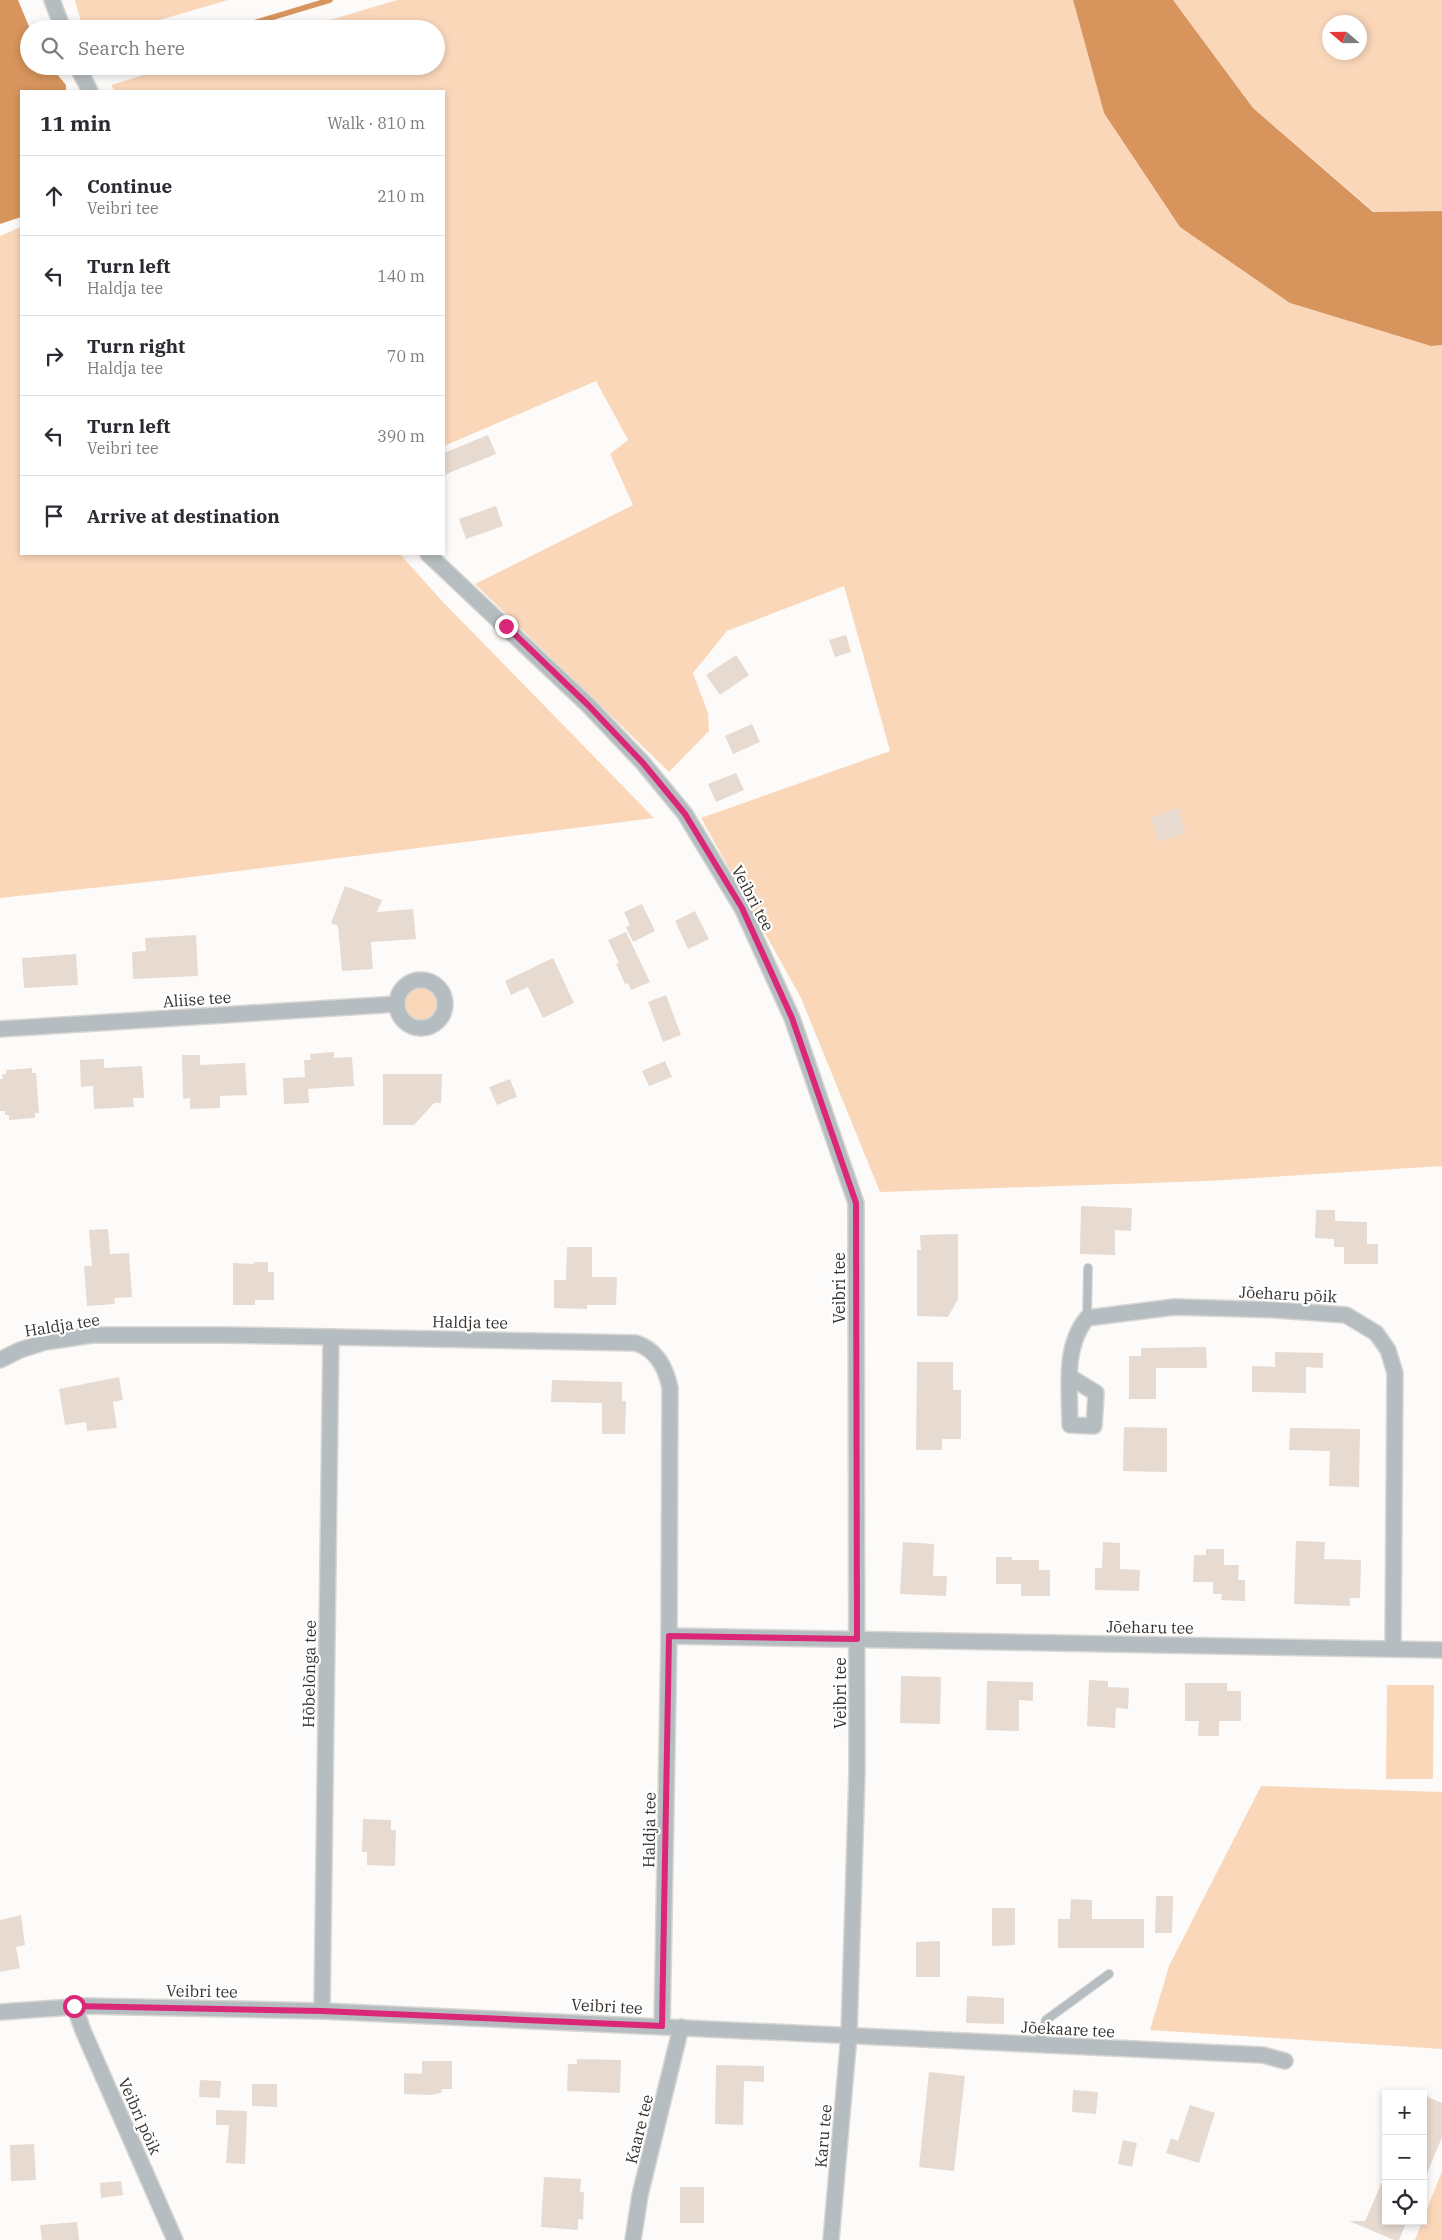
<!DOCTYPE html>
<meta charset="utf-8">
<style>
body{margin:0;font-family:"IBM Plex Serif",serif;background:#f2f2f3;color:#2b2b33}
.controls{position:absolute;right:15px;bottom:15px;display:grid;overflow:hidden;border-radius:0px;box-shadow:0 2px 8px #0003}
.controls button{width:45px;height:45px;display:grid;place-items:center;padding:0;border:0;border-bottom:1px solid #e1e1e2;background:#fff;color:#2b2b33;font:25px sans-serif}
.compass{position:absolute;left:1322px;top:15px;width:45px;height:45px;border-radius:50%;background:#fff;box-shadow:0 2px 8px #0003;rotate:290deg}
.stop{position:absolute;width:15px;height:15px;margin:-11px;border:4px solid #db2777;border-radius:50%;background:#fff}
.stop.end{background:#db2777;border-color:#fff;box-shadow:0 1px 5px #0008}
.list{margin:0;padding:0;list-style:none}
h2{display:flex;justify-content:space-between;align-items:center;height:65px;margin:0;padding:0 20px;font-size:21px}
h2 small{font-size:16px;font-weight:400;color:#7c7c81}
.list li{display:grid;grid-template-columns:32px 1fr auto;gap:15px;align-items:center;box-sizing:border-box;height:80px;padding:0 20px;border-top:1px solid #e1e1e2}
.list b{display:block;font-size:19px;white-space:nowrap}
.list p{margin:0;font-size:16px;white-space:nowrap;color:#7c7c81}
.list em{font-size:16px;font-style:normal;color:#7c7c81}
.icon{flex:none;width:28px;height:28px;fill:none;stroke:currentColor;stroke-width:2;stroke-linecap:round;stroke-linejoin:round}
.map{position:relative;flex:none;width:1442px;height:2240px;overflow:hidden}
.search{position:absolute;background:#fff;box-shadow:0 2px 8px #0003;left:20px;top:20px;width:425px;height:55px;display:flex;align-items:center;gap:12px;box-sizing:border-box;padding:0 18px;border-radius:28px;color:#7c7c81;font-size:19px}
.panel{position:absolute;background:#fff;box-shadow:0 2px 8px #0003;left:20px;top:90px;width:425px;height:465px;border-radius:0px}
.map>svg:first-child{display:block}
</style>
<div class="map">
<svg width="1442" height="2240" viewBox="0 0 1442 2240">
<rect width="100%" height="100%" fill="#fdfbf9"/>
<g fill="#fbd7ba" fill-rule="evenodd">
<polygon points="75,0 228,0 129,29 83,29"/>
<polygon points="397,0 1073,0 1104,113 1290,303 1431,346 1442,345 1442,1166 1208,1181 880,1192 801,998 701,818 890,751 844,586 727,631 693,673 708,713 709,731 669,772 475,584 633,505 610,454 628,440 596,381 444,446 444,91 115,91 111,85 173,66 436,66 436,29 300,29"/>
<path d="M1173 0H1442V211L1374 212 1253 108ZM1330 22H1360V52H1330Z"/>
<polygon points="21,227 21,554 400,554 441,600 654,818 175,879 0,898 0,236"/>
<circle cx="421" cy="1004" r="19"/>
<polygon points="1387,1685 1434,1685 1433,1779 1386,1779"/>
<polygon points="1261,1786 1442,1792 1442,2049 1150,2030 1169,1966"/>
<polygon points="1442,2171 1442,2240 1415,2240"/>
</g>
<g fill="#d7945c">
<polygon points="0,0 18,0 30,29 29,66 50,66 66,85 66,91 21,91 21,217 0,224"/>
<polygon points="1073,0 1173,0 1253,108 1373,212 1442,211 1442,345 1431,346 1290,303 1180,227 1104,113"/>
</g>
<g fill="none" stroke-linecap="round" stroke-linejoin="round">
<g stroke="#d7945c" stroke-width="5.5">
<polyline points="234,29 330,0"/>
<polyline points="99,69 110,66"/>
</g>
</g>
<g fill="#e7dad0">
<polygon points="488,435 496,454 444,475 444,453"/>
<polygon points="496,506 503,526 466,539 459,519"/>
<polygon points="846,635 851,652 835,657 829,640"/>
<polygon points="736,655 749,675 720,695 706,675"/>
<polygon points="752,724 760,742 733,754 725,736"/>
<polygon points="736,773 744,790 716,802 708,784"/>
<polygon points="1178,808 1186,833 1159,842 1151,818"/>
<polygon points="345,886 382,900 377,912 413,909 416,939 371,942 373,969 342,971 338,926 331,923"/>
<polygon points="642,904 655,931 633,942 626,927 630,925 624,912"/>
<polygon points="695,911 709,939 688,949 675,921"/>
<polygon points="626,932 650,982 631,990 628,983 625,984 616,964 619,963 608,940"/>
<polygon points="196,935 198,976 133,979 132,952 146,951 145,938"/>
<polygon points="76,954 78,985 24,988 22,958"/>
<polygon points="553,958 574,1003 543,1018 528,987 511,995 505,981"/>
<polygon points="666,995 681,1035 663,1042 648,1002"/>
<polygon points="334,1052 334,1058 352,1057 354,1086 308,1089 309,1103 284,1104 283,1078 305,1077 304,1060 311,1060 310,1054"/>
<polygon points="182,1055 200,1055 200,1065 245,1063 247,1095 220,1096 220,1108 190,1109 190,1098 183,1099"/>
<polygon points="104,1059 104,1068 142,1066 144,1098 133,1098 134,1107 94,1109 93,1086 81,1087 80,1060"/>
<polygon points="665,1061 672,1077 649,1086 642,1071"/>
<polygon points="32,1068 32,1073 36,1073 39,1113 35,1113 35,1118 9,1120 9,1115 5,1115 5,1111 0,1111 0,1079 3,1079 2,1074 6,1074 6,1070"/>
<polygon points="383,1074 442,1074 441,1103 434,1103 414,1125 383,1125"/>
<polygon points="510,1079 517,1097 497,1105 489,1087"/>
<polygon points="1081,1206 1132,1208 1131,1231 1115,1230 1115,1255 1080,1254"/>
<polygon points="1316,1210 1335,1210 1335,1221 1367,1222 1367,1244 1378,1244 1378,1264 1344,1264 1344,1247 1334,1247 1334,1239 1315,1238"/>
<polygon points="108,1229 110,1254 129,1253 132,1297 114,1298 115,1304 87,1306 84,1266 92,1266 89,1230"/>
<polygon points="958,1234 958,1299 948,1317 917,1316 917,1250 921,1250 920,1235"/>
<polygon points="567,1247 592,1247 592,1277 617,1277 616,1305 587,1305 587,1309 554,1308 554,1280 566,1280"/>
<polygon points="254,1262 268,1262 268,1272 274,1272 274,1300 255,1300 255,1305 233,1305 233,1263 254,1264"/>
<polygon points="1206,1347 1207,1368 1156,1368 1156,1399 1129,1399 1129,1356 1141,1356 1141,1348"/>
<polygon points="1275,1352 1323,1353 1323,1368 1306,1367 1306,1393 1252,1392 1252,1366 1275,1367"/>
<polygon points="917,1362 953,1362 953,1390 961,1390 961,1439 942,1439 942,1450 916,1450"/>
<polygon points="119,1377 123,1400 113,1402 117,1428 87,1431 86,1422 65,1425 59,1389"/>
<polygon points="552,1380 622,1382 622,1401 626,1401 625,1434 602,1434 602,1403 551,1402"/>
<polygon points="1124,1427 1167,1428 1167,1472 1123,1471"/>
<polygon points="1290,1428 1360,1429 1359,1487 1329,1486 1330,1451 1289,1450"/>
<polygon points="1296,1541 1325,1542 1324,1559 1361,1560 1360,1598 1350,1598 1350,1606 1294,1604"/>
<polygon points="903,1542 934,1544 933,1576 947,1576 946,1596 900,1594"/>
<polygon points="1103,1542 1120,1543 1120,1569 1140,1570 1139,1591 1095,1590 1095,1568 1102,1568"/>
<polygon points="1206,1549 1224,1549 1224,1565 1239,1565 1238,1580 1245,1580 1245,1601 1221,1600 1222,1594 1213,1594 1213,1582 1193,1582 1194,1555 1206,1555"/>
<polygon points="996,1557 1012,1557 1012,1560 1039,1560 1039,1570 1050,1570 1050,1596 1021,1596 1021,1584 996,1584"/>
<polygon points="901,1676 941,1677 940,1724 900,1723"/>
<polygon points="1089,1680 1108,1681 1108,1687 1129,1688 1128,1709 1116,1708 1115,1728 1087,1726"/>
<polygon points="987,1681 1033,1682 1033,1701 1019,1700 1019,1731 986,1730"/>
<polygon points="1185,1683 1227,1683 1227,1691 1241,1691 1241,1721 1219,1721 1219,1736 1198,1736 1199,1721 1185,1721"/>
<polygon points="363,1819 391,1820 391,1830 396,1830 395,1866 367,1865 367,1852 362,1852"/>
<polygon points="1156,1896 1173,1896 1172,1933 1155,1933"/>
<polygon points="1071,1899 1092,1900 1092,1919 1144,1919 1144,1948 1058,1948 1058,1919 1070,1919"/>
<polygon points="992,1908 1015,1908 1015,1945 992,1946"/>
<polygon points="21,1915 25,1945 16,1947 20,1968 0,1972 0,1920"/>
<polygon points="940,1941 940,1977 916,1977 916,1942"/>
<polygon points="967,1996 1004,1998 1004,2024 966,2023"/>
<polygon points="577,2059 621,2060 620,2093 567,2091 568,2064 577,2064"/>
<polygon points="422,2061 452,2061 452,2089 442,2089 441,2093 430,2095 404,2094 404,2073 422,2074"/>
<polygon points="716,2065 764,2066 764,2082 744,2081 743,2125 715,2124"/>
<polygon points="929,2072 965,2076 954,2171 919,2167"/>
<polygon points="200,2080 221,2081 220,2098 199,2097"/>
<polygon points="252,2084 277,2084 277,2107 252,2106"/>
<polygon points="1073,2090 1098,2092 1096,2114 1072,2112"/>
<polygon points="1423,2095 1442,2103 1442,2137 1424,2181"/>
<polygon points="1190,2105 1215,2113 1199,2163 1166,2153 1171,2138 1178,2141"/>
<polygon points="216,2110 247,2111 245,2164 226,2163 229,2125 216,2125"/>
<polygon points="1123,2140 1137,2143 1132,2167 1118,2164"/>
<polygon points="34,2144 36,2180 11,2181 10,2145"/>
<polygon points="1386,2173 1386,2221 1407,2221 1399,2240 1394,2240 1349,2221 1365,2221"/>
<polygon points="544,2177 581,2179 580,2192 584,2192 583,2220 578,2219 578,2230 541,2227"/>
<polygon points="121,2181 123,2195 101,2198 100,2183"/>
<rect x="680" y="2187" width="24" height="36"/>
<polygon points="77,2222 79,2240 42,2240 40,2225"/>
</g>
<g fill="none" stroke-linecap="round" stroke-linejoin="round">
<g stroke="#d9d7d4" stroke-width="10">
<g id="lane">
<polyline points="1087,1318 1088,1268"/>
<polyline points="1038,2045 1046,2020 1109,1974"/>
</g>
</g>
<g stroke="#d9d7d4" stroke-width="18">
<g id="street">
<polyline points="52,0 63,29"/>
<polyline points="77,66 90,91"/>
<polyline points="428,554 588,705 643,763 685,814 742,908 792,1018 856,1203 857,1772 849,2035 831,2240"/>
<circle cx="421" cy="1004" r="24"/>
<polyline points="0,1029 397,1004"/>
<path d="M0 1360 20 1350 45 1342 92 1335H224L636 1343C657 1350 666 1368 670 1388L669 1636 662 2026"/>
<path d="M1070 1377 1096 1393 1094 1426 1070 1425C1070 1389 1063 1347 1087 1318L1174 1307 1277 1310 1346 1315 1376 1333 1388 1350 1395 1373 1393 1649"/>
<polyline points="669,1636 1442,1650"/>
<polyline points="74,2006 84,2033 175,2240"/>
<polyline points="322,2011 331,1337"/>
<polyline points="0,2012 86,2006 322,2011 1263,2055 1285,2061"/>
<polyline points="633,2240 640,2195 681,2027"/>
</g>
</g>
<use href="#lane" stroke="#b6bdc0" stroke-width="8"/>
<use href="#street" stroke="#b6bdc0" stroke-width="15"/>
</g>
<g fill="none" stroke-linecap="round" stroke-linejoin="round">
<polyline stroke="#db2777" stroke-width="6" points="74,2006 322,2011 662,2026 669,1636 857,1639 856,1203 792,1018 742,908 685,814 643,763 588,705 506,626"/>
</g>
<g text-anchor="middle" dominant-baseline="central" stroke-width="4.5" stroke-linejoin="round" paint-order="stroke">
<g font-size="16" fill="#37322e" stroke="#fff">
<text transform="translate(753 898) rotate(62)">Veibri tee</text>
<text transform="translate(197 999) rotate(-4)">Aliise tee</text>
<text transform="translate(839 1288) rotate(-90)">Veibri tee</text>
<text transform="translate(1288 1294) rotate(3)">Jõeharu põik</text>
<text transform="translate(470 1322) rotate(1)">Haldja tee</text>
<text transform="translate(62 1325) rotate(-9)">Haldja tee</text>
<text transform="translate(1150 1627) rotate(1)">Jõeharu tee</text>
<text transform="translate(309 1674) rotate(-89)">Hõbelõnga tee</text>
<text transform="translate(840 1693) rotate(-90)">Veibri tee</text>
<text transform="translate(649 1830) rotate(-89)">Haldja tee</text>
<text transform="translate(202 1991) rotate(1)">Veibri tee</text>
<text transform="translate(607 2006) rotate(3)">Veibri tee</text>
<text transform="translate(1068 2029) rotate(3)">Jõekaare tee</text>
<text transform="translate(140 2116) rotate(66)">Veibri põik</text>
<text transform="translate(639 2129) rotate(-76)">Kaare tee</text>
<text transform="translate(823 2136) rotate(-85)">Karu tee</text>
</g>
</g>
</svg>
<div class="controls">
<button>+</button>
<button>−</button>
<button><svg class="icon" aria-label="locate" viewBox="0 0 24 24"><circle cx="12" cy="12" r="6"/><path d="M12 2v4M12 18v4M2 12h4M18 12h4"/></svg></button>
</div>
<svg class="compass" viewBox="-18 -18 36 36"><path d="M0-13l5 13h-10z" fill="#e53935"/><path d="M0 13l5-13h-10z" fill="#7c7c81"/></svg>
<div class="stop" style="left:74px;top:2006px"></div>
<div class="stop end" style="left:506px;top:626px"></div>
<div class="search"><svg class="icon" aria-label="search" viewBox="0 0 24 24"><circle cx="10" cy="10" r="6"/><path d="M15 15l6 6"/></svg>Search here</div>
<section class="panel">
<h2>11 min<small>Walk · 810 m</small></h2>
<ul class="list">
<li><svg class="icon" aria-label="ahead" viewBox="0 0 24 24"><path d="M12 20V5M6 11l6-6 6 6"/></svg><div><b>Continue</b><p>Veibri tee</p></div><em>210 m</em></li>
<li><svg class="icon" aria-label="left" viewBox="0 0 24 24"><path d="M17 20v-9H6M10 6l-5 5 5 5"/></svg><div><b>Turn left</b><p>Haldja tee</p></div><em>140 m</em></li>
<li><svg class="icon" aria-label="right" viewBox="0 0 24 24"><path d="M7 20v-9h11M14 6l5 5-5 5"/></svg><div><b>Turn right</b><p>Haldja tee</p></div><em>70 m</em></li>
<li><svg class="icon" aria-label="left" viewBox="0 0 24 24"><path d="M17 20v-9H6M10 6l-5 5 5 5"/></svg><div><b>Turn left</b><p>Veibri tee</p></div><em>390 m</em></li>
<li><svg class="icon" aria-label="arrive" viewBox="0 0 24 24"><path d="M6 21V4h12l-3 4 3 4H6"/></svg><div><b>Arrive at destination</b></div></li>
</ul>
</section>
</div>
